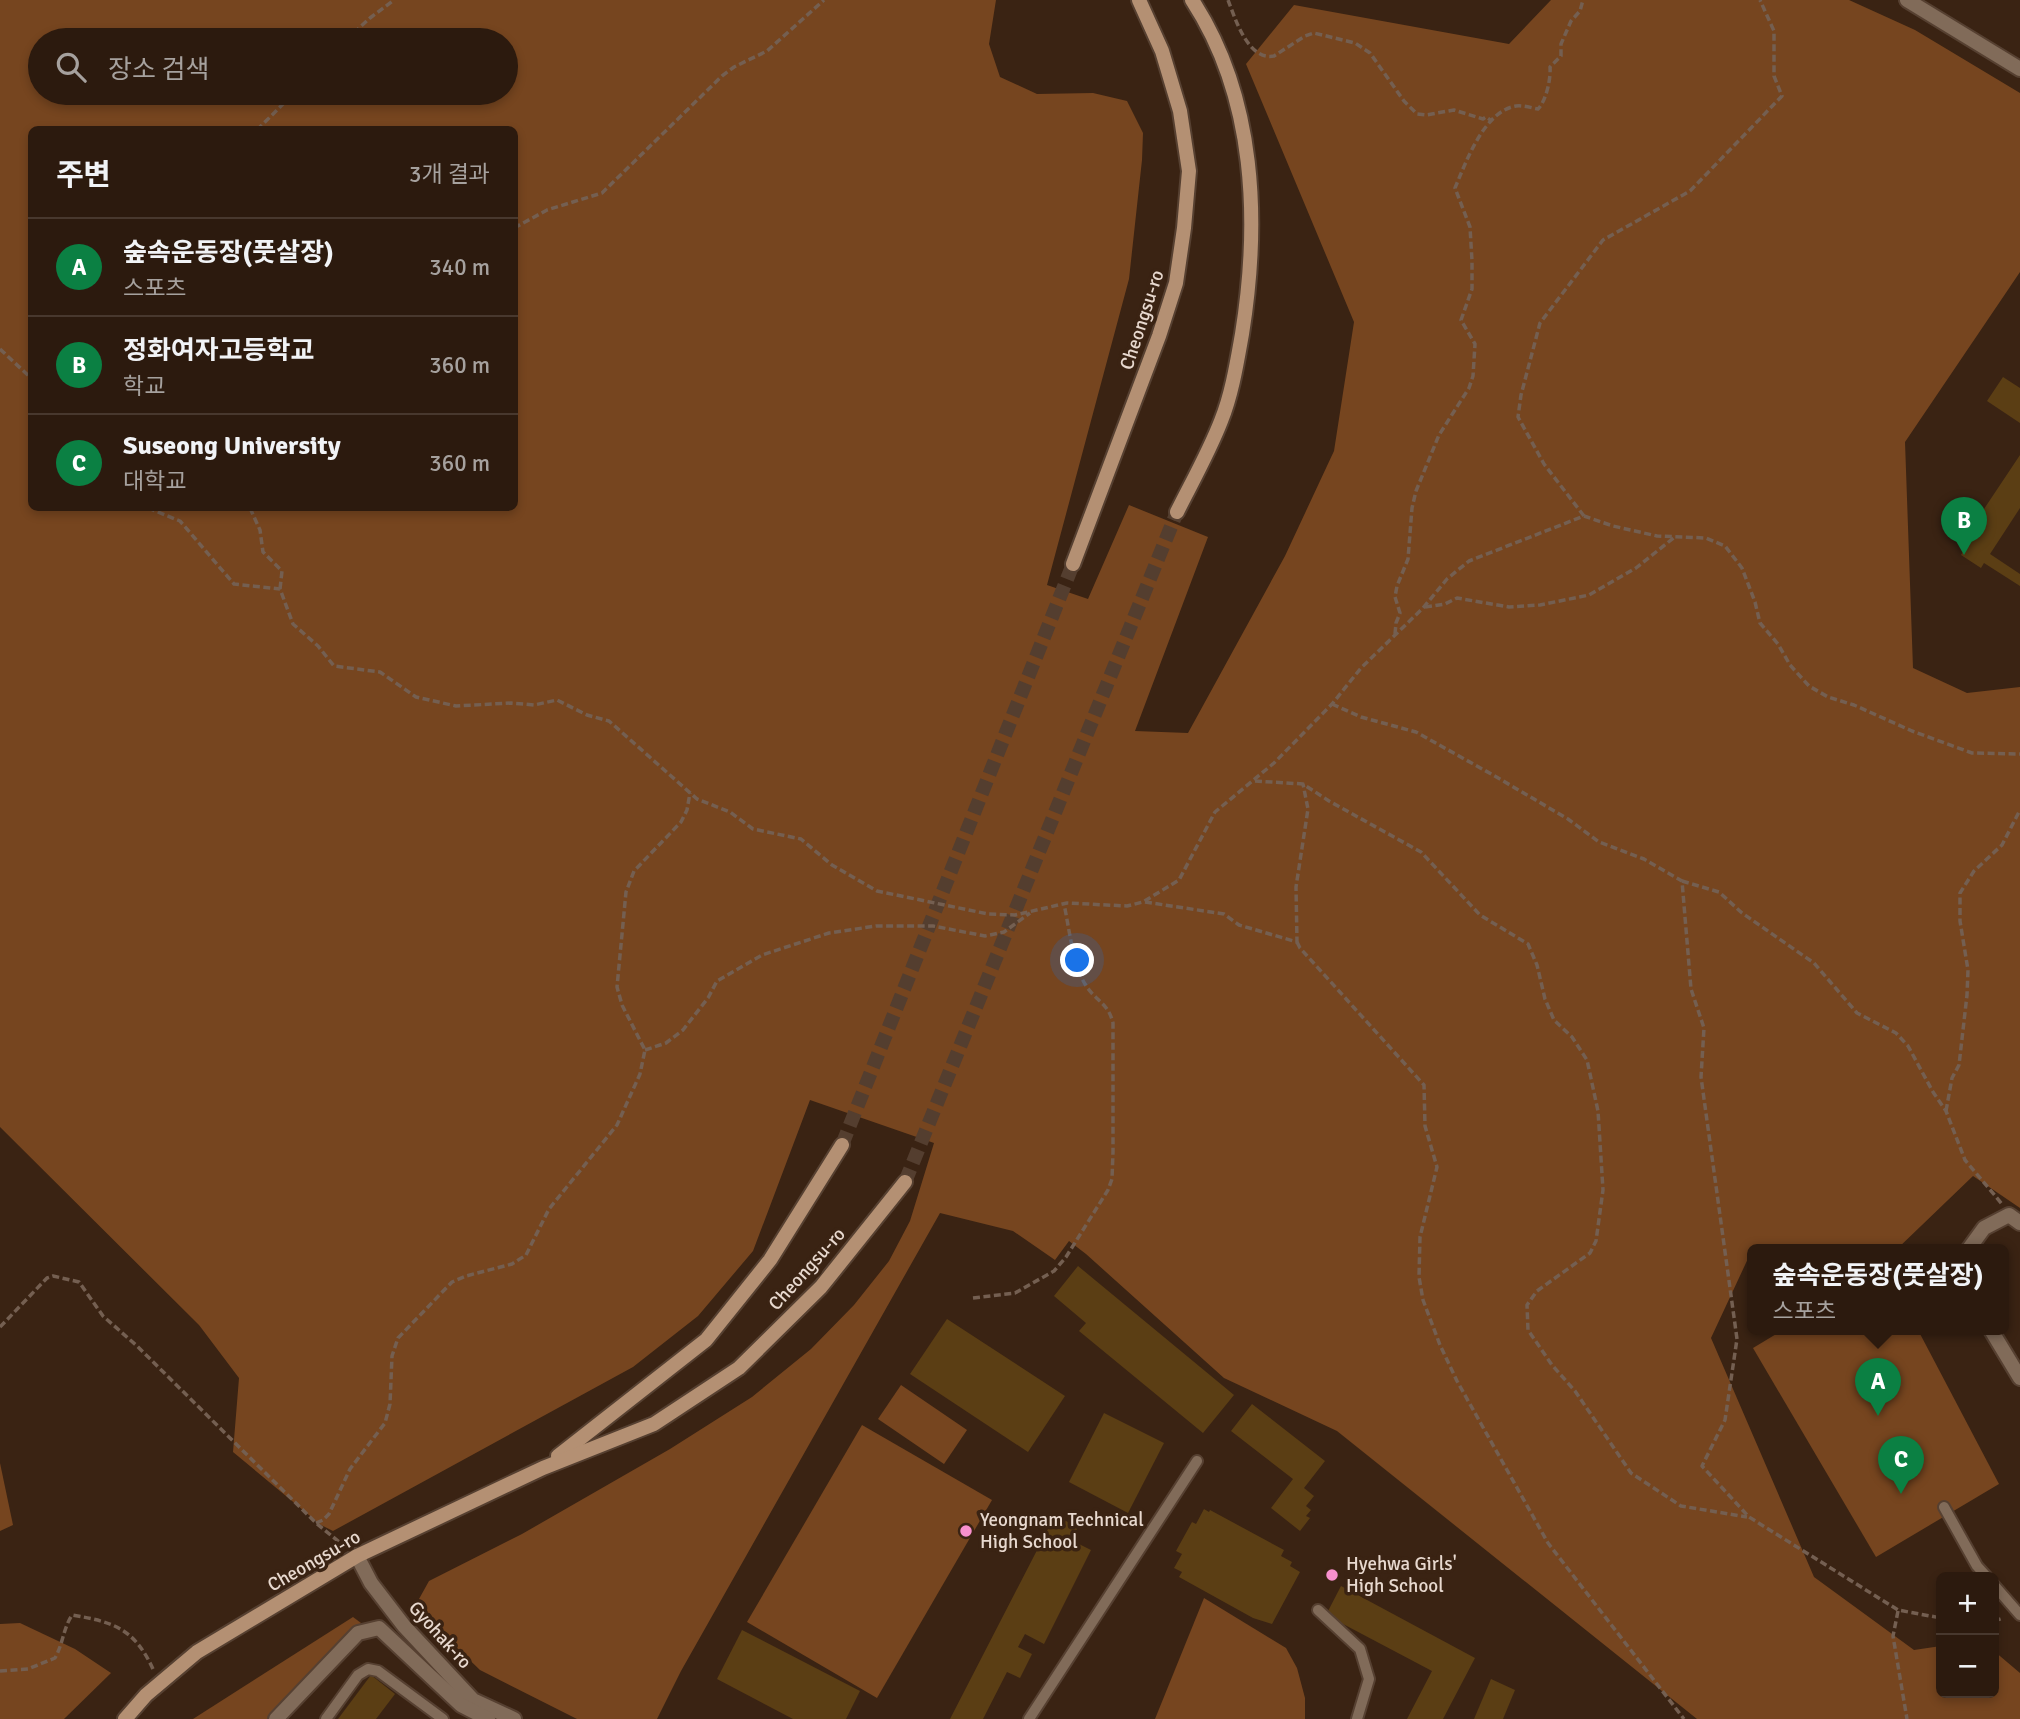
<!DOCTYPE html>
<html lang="ko">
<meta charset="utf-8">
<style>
body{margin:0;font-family:Signika,"Noto Sans KR",sans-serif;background:#342317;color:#f1f3f6}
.controls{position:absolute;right:21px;bottom:21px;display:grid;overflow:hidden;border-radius:10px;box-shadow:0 4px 10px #0003}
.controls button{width:63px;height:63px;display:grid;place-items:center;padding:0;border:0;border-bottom:2px solid #48382e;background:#2c1a0e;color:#f1f3f6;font:35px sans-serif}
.you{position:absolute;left:1078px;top:961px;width:24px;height:24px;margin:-18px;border:5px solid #fff;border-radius:50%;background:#1a73e8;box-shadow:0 0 0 10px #1a73e833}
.badge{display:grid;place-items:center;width:46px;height:46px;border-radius:50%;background:#0b8043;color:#fff;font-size:23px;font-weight:700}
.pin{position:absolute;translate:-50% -58px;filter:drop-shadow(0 2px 4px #0008)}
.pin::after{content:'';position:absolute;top:37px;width:24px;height:21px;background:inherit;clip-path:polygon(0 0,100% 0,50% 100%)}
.popup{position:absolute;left:1747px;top:1244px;width:262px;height:91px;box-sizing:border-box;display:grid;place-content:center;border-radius:10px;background:#2c1a0e;filter:drop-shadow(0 2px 5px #0005);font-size:23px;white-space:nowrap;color:#a6a19e}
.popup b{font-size:26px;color:#f1f3f6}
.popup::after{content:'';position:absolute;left:50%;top:100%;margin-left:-14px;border:14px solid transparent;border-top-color:#2c1a0e}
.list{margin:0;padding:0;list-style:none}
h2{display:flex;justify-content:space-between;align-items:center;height:91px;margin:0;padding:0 28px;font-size:30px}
h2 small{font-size:23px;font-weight:400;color:#a6a19e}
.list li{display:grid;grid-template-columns:46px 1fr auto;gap:21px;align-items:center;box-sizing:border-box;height:98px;padding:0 28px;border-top:2px solid #48382e}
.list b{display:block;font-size:26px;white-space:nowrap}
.list p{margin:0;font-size:23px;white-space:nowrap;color:#a6a19e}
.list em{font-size:23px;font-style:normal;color:#a6a19e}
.icon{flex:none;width:38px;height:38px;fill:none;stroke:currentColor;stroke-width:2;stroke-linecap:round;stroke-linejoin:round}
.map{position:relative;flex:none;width:2020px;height:1719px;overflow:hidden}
.search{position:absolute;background:#2c1a0e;box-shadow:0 4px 10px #0003;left:28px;top:28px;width:490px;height:77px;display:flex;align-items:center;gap:18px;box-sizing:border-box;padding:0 24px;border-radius:38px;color:#a6a19e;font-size:26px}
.panel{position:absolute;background:#2c1a0e;box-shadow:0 4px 10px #0003;left:28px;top:126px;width:490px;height:385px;border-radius:10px}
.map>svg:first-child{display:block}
</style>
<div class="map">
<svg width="2020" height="1719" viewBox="0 0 2020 1719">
<rect width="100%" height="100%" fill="#3a2313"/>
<g fill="#76451f" fill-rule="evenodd">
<path d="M0 0H996L989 44 1000 77 1037 94 1093 93 1127 101 1143 133 1142 160 1129 279 1047 585 1088 599 1129 505 1208 537 1135 731 1188 733 1285 556 1334 451 1354 322 1246 64 1294 5 1509 44 1551 0H1849L1915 30 2020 93V272L1905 442 1913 668 1967 693 2020 687V1208L1973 1176 1896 1250H1752L1711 1338 1814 1577 1914 1650 1941 1646V1693H1994V1651L2020 1673V1719H1697L1337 1431 1224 1378 1086 1254 1069 1241 1055 1260 1013 1231 940 1213 681 1671 657 1719H577L480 1670 423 1615 419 1599 429 1581 522 1534 670 1449 752 1397 811 1349 854 1305 889 1261 910 1221 934 1143 810 1100 753 1251 698 1316 633 1367 333 1531 321 1525 233 1452 239 1378 199 1325 0 1127ZM40 40H506V93H40ZM32 130H514V508H32Z"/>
<polygon points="1783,1330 1918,1330 1999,1484 1876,1557 1753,1348"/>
<polygon points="901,1385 967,1430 944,1464 878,1419"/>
<polygon points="862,1425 992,1500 877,1698 747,1622"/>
<polygon points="0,1463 13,1525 0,1531"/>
<polygon points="1204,1598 1286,1648 1297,1668 1305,1698 1305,1719 1155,1719"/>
<polygon points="353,1617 361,1623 267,1719 193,1719"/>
<polygon points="20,1623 75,1649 111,1673 64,1719 0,1719 0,1624"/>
</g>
<g fill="#5b3e14">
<polygon points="2003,377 2020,388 2020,423 1987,401"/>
<polygon points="2020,455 2020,508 1990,554 2020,574 2020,586 1984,563 1981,568 1961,555 1965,548 1960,545"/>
<polygon points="1078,1266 1234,1395 1203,1433 1079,1331 1086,1323 1054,1296"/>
<polygon points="947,1319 1065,1396 1028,1452 910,1374"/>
<polygon points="1252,1404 1325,1461 1304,1488 1314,1496 1306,1506 1311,1510 1306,1516 1310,1518 1300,1531 1271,1508 1293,1479 1231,1431"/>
<polygon points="1104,1413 1164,1443 1128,1513 1069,1482"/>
<polygon points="1204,1509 1209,1512 1210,1510 1284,1550 1281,1556 1292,1562 1290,1566 1300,1572 1272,1624 1253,1618 1179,1577 1182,1572 1174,1568 1182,1554 1176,1551 1192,1522 1196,1524"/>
<polygon points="1058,1517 1078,1527 1071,1540 1091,1550 1044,1644 1025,1634 1018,1647 1032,1654 1020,1678 1007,1672 983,1719 950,1719 1050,1525 1053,1526"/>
<polygon points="1341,1586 1475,1658 1443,1719 1407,1719 1432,1671 1326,1615"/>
<polygon points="742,1630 860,1691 846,1719 793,1719 717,1679"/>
<polygon points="371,1675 395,1694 376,1719 338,1719"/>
<polygon points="1491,1679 1515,1690 1503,1719 1474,1719"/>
</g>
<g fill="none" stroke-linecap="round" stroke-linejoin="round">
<g stroke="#543e2f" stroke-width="14" stroke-dasharray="14 7" stroke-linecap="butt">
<polyline points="842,1145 1073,564"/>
<polyline points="905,1182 1177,512"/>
</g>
<g stroke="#564031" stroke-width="14">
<g id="service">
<polyline points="1944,1507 1977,1566 1987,1577"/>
<polyline points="1994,1585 2020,1615"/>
<polyline points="1318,1610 1360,1649 1369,1679 1357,1719"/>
<polyline points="326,1719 358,1675 368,1669 378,1671 443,1719"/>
<polyline points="1029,1719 1197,1461"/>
</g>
</g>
<g stroke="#564031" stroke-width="18">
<g id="minor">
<polyline points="1907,0 2020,69"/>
<polyline points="1968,1250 1984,1228 2009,1215 2020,1223"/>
<polyline points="1991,1330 2020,1378"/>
<polyline points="357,1556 371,1583 404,1626 473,1700 514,1719"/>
<polyline points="276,1719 358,1633 379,1628 461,1705 488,1719"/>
</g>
</g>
<g stroke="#564031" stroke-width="18">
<g id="secondary">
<path d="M1177 512C1192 482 1209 452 1221 421 1232 394 1237 362 1242 334 1260 222 1256 98 1192 0"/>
<polyline points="1073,564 1159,336 1176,283 1184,228 1189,171 1180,111 1162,51 1139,0"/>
<polyline points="558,1456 706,1340 770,1260 842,1145"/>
<polyline points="125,1719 146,1695 197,1652 357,1556 543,1468 654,1424 739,1368 821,1287 905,1182"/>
</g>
</g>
<g stroke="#745f51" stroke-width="3.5" stroke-dasharray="7 3.5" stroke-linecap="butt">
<path d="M1228 0C1235 18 1248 61 1274 56L1305 36 1314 33 1355 43 1370 53 1404 101 1417 114 1426 115 1454 110 1483 119 1486 117 1492 121"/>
<polyline points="346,40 370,18 394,0"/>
<polyline points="257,130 294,93"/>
<polyline points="514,228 547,210 602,193 722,76 734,67 767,51 824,0"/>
<polyline points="0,349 32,379"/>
<polyline points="148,508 180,521 234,584 280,589 293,624 318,646 334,666 380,672 416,697 456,706 511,703 534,705 557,700 587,715 609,721 697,799 730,812 753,829 801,839 832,865 877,891 988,914 1015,915 1067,903 1127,906 1143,902 1179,880 1215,812 1274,763 1332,704 1361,668 1423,608 1447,579 1469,561 1584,516 1613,526 1657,536 1706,538 1725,546 1742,568 1755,602 1760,623 1778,644 1790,665 1809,686 1828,697 1854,705 1912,731 1972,753 2020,754"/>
<polyline points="250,508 260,530 263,552 282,571 280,589"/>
<polyline points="1584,516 1544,464 1518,417 1521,395 1540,323 1603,240 1690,191 1782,96 1774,76 1774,31 1760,0"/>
<polyline points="1425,607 1445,604 1457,598 1509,607 1540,605 1589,595 1636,568 1676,536"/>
<path d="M1395 634 1396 623 1400 613 1395 597 1397 586 1408 559 1412 508 1416 491 1439 435 1469 388 1473 376 1475 344 1461 320 1472 289V261L1470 227 1455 188C1466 162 1484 111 1516 106 1523 105 1532 108 1538 109 1546 101 1551 79 1550 67L1561 56V44L1571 21 1580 11 1583 0"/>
<polyline points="1332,704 1361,717 1416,732 1493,775 1568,819 1599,842 1644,859 1682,881 1691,989 1704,1028 1701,1077 1737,1339 1725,1420 1702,1466 1749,1517 1898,1610 1941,1618"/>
<polyline points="1255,781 1303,784 1329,801 1421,852 1480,915 1528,944 1537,965 1545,999 1554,1020 1572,1037 1587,1060 1598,1111 1603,1190 1596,1241 1590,1253 1537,1291 1527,1305 1528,1330 1552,1365 1575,1391 1631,1473 1681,1506 1747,1517"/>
<polyline points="1682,881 1719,892 1742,913 1814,963 1857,1013 1896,1033 1908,1046 1933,1092 1946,1111 1965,1160 2002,1204"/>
<polyline points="1145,902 1224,914 1239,925 1297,942 1296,887 1308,809 1303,784"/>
<polyline points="1297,942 1300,948 1424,1085 1425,1126 1437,1167 1420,1237 1419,1277 1423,1300 1440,1345 1457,1381 1548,1543 1684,1719"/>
<polyline points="645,1050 666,1043 683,1030 708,998 717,981 762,955 829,933 876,926 933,926 985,936 1004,932 1030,913"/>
<polyline points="1946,1111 1952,1078 1959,1065 1967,995 1968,970 1960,921 1960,893 1974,871 2002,845 2020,810"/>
<path d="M973 1298 1015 1293 1054 1271 1066 1257 1108 1190 1112 1179 1113 1152V1023C1108 1002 1095 1001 1085 984 1073 965 1069 927 1064 904"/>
<polyline points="0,1327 47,1278 53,1276 79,1282 103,1316 137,1346 316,1523 344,1546"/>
<polyline points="316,1523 323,1520 329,1514 350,1469 385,1423 390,1404 392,1356 398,1338 452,1282 466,1276 512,1264 526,1255 549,1209 617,1125 640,1074 645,1050 622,1005 617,987 626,892 634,871 681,822 687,810 690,793"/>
<polyline points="1898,1611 1893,1636 1907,1719"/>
<polyline points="1994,1621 2003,1618"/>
<path d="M0 1671 28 1669 55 1658C63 1644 63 1629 72 1615 113 1622 134 1628 153 1669"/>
</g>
<use href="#service" stroke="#816b59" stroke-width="10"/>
<use href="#minor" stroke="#816b59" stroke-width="14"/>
<use href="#secondary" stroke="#b49073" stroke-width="14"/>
</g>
<g fill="#f890cd" stroke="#3a2313" stroke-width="2.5">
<circle cx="966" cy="1531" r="7"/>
<circle cx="1332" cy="1575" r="7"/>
</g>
<g text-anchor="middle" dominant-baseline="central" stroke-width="7" stroke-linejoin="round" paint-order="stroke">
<g font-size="19" fill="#e8d9cf" stroke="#3a2313">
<text transform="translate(1142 320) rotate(-72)">Cheongsu-ro</text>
<text transform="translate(807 1269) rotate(-48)">Cheongsu-ro</text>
<text transform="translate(314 1561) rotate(-30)">Cheongsu-ro</text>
<text transform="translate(440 1635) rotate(48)">Gyohak-ro</text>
</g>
<g font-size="19" fill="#e8d9cf" stroke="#3a2313" text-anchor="start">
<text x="980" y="1520">Yeongnam Technical<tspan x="980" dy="22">High School</tspan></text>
<text x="1346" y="1564">Hyehwa Girls'<tspan x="1346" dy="22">High School</tspan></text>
</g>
</g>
</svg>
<div class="controls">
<button>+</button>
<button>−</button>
</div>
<div class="you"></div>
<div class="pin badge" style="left:1878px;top:1416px">A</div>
<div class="popup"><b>숲속운동장(풋살장)</b>스포츠</div>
<div class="pin badge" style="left:1964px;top:555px">B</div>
<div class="pin badge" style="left:1901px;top:1494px">C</div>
<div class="search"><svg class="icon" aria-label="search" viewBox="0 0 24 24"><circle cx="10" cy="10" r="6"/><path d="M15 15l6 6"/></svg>장소 검색</div>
<section class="panel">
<h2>주변<small>3개 결과</small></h2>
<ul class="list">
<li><span class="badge">A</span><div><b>숲속운동장(풋살장)</b><p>스포츠</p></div><em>340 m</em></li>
<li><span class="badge">B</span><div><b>정화여자고등학교</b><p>학교</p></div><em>360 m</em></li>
<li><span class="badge">C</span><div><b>Suseong University</b><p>대학교</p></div><em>360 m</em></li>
</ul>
</section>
</div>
